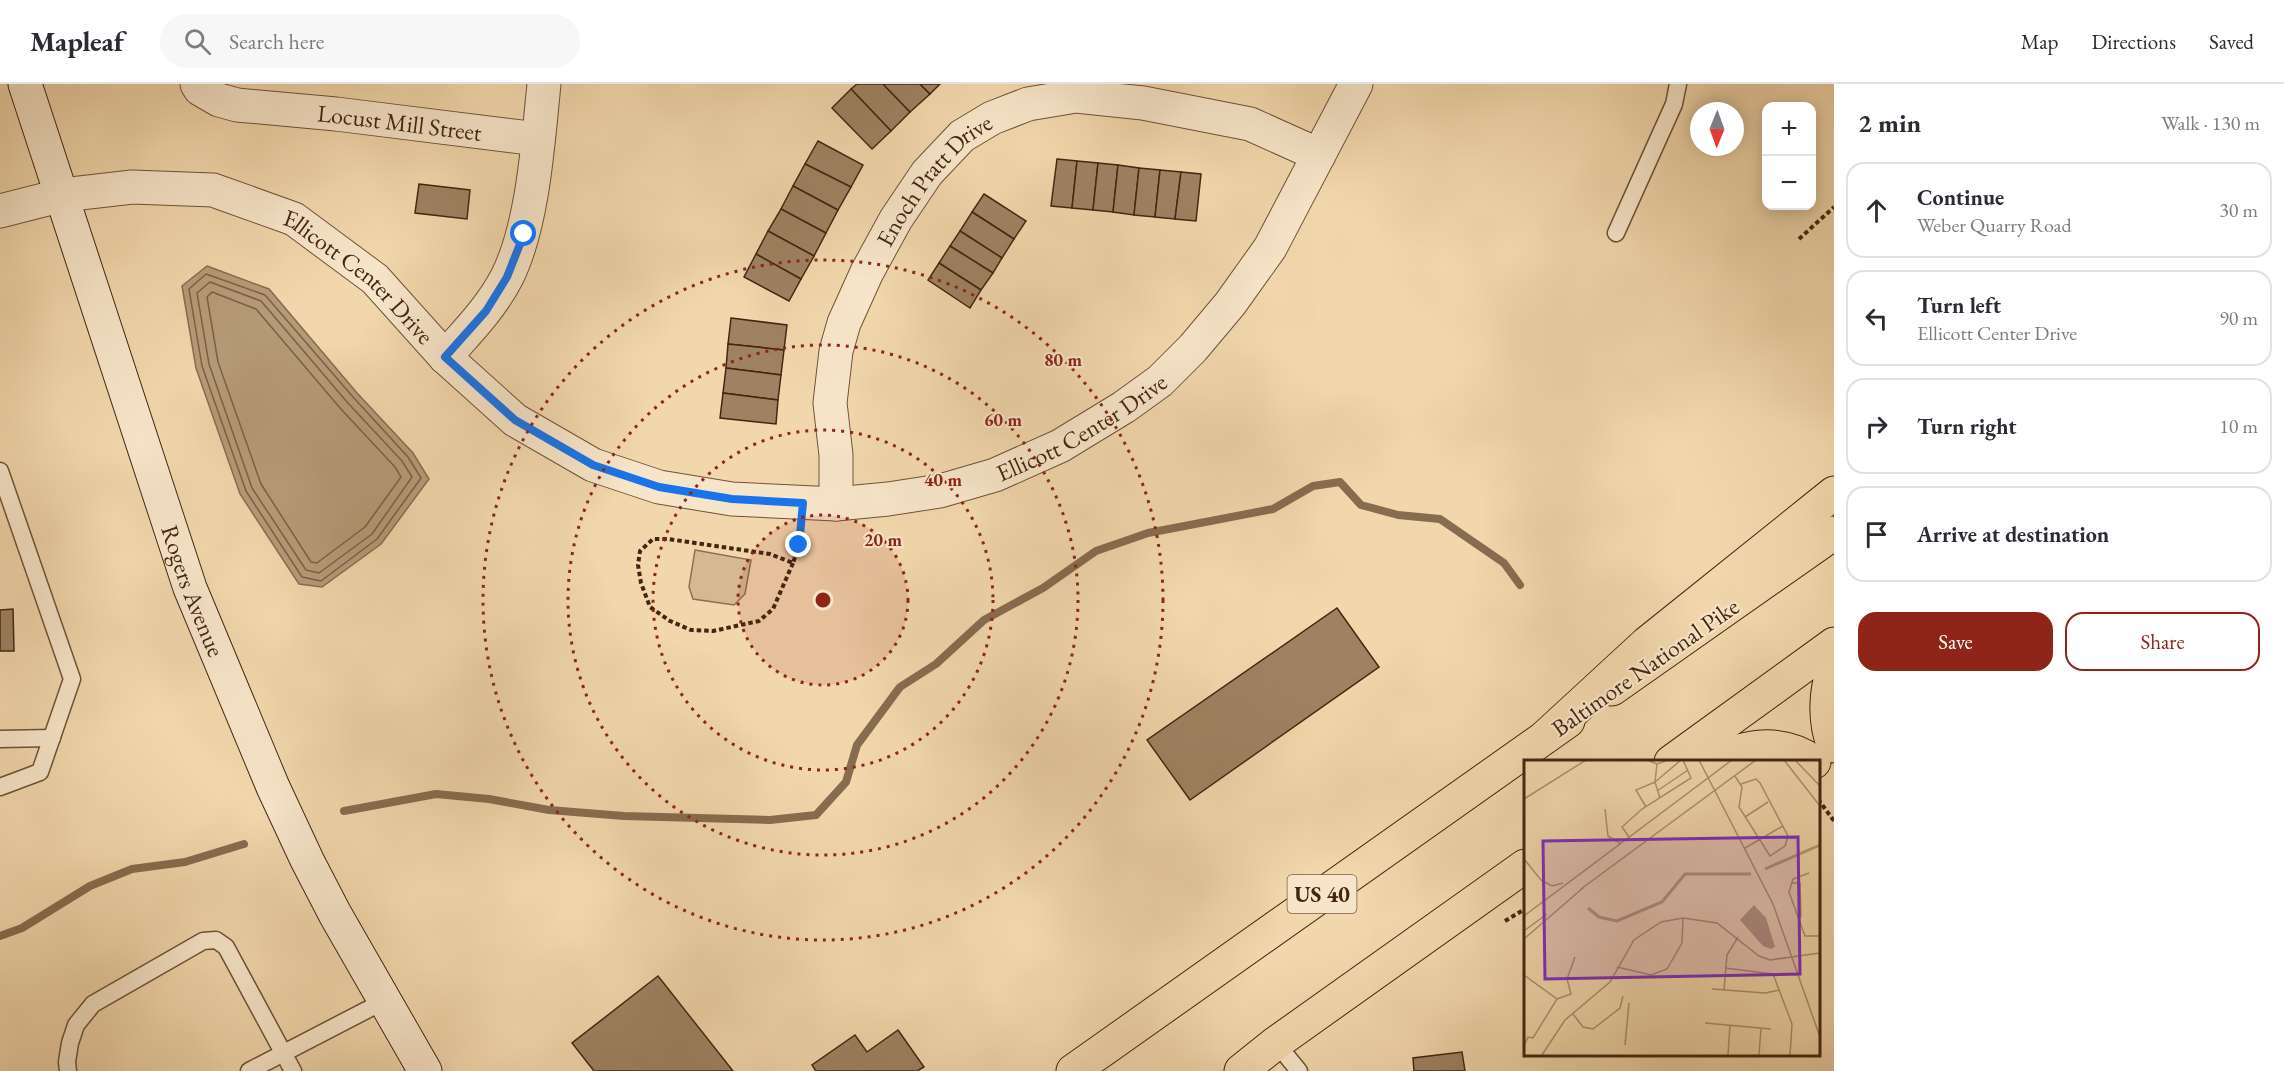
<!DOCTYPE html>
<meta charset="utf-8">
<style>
body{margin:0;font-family:"EB Garamond",serif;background:#f7f7f7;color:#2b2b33}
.controls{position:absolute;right:18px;top:18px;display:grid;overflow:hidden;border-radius:12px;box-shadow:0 3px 15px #0003}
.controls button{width:54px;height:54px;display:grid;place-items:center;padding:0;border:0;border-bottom:2px solid #e1e1e2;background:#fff;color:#2b2b33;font:30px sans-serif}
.compass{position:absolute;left:1690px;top:18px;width:54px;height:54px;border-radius:50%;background:#fff;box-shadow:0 3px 15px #0003;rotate:181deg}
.stop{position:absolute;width:18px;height:18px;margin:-14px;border:4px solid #1a73e8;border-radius:50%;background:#fff}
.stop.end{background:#1a73e8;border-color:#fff;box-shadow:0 2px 6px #0008}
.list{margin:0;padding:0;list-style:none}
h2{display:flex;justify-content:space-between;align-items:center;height:78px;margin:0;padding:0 24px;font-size:26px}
h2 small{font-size:20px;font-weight:400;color:#7c7c81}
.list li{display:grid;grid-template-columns:39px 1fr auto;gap:18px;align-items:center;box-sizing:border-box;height:96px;margin:0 12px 12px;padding:0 12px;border:2px solid #e1e1e2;border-radius:18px}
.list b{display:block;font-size:22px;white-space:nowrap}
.list p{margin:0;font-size:20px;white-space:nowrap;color:#7c7c81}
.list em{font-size:20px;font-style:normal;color:#7c7c81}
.actions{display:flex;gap:12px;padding:18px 24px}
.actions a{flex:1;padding:14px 0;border:2px solid #8f2418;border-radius:18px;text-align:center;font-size:21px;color:#8f2418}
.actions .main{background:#8f2418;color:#fff}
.icon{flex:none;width:33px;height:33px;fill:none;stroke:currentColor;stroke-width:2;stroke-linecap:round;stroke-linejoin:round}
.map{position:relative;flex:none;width:1834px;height:987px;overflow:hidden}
header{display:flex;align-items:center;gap:36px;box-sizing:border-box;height:84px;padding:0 30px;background:#fff;border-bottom:2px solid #e1e1e2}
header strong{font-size:28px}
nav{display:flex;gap:33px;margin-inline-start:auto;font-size:21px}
.search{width:420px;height:54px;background:#f7f7f7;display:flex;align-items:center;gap:15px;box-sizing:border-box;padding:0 21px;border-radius:33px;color:#7c7c81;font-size:22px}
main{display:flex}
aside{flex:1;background:#fff}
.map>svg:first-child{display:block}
</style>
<header>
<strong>Mapleaf</strong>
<div class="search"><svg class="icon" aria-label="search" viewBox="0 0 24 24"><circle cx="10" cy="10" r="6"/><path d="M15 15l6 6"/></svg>Search here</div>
<nav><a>Map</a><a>Directions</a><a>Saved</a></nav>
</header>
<main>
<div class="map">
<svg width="1834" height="987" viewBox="0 0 1834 987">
<rect width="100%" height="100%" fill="#f2d7ac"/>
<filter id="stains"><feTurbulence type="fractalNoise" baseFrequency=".00333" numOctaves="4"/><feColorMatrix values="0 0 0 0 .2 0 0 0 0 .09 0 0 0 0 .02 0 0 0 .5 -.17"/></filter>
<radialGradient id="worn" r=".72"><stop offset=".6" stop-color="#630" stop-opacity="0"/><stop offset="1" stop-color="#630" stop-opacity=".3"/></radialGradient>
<polygon fill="#d4b992" stroke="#8c7052" stroke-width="1.5" points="695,466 751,476 745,510 734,521 693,515 689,503"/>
<polygon fill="#b69b78" stroke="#886c4f" stroke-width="1.5" points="207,182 269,205 357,309 413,369 429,395 381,460 322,503 299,500 240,410 196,284 182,202"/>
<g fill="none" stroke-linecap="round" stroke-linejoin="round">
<g stroke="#7c6045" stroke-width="1.5">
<polygon points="206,190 265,211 353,313 408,373 421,394 377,455 321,497 302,493 246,407 202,282 189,205"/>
<polygon points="210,198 261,217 347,318 402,377 412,393 372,450 319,489 306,486 252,404 209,280 197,209"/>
<polygon points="212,208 256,225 340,324 395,383 401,393 365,443 317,479 311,478 261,400 218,278 207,213"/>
</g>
<g stroke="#886c4f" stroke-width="8">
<polyline points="344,727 436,710 489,715 549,726 624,732 770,736 816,731 846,698 857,661 900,603 936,580 984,536 1043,504 1096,467 1148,449 1273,425 1313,402 1340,398 1361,421 1398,431 1440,435 1504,479 1520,501"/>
<polyline points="0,852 22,844 90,802 132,785 185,778 244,760"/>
</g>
</g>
<g fill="#9e8262" stroke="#432612" stroke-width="1.5">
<polygon points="857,0 883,0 910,28 891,47 851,5"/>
<polygon points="883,0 920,0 930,10 910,28"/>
<polygon points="920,0 940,0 930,10"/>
<polygon points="851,5 891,47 872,65 832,24"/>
<polygon points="818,57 863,81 851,103 805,80"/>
<polygon points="1057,75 1077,77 1072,124 1051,122"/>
<polygon points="1077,77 1098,79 1093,126 1072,124"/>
<polygon points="1098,79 1118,81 1113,128 1093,126"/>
<polygon points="805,80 851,103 838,126 793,102"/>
<polygon points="1118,81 1139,84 1134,131 1113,128"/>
<polygon points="1139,84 1160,86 1155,133 1134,131"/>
<polygon points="1160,86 1181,88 1175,135 1155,133"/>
<polygon points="1181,88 1201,90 1196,137 1175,135"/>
<polygon points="419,100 470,106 467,135 415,129"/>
<polygon points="793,102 838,126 826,149 781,125"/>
<polygon points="984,110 1026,137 1014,155 972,128"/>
<polygon points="781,125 826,149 814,172 768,147"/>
<polygon points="972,128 1014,155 1002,174 960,147"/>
<polygon points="768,147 814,172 801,195 756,170"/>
<polygon points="960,147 1002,174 993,189 950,162"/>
<polygon points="950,162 993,189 981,206 939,179"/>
<polygon points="756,170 801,195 789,217 744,193"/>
<polygon points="939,179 981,206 970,224 928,196"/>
<polygon points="731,234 787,241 784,266 728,260"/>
<polygon points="728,260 784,266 781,291 726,284"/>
<polygon points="726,284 781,291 778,316 723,309"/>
<polygon points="723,309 778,316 776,340 720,334"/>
<polygon points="1337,524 1379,583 1190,716 1147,656"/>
<polygon points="13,525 14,567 0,567 0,526"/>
<polygon points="658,892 733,987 594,987 572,959"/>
<polygon points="898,946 924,983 917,987 816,987 812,981 855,951 867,968"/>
<polygon points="1462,968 1465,987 1414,987 1413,974"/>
</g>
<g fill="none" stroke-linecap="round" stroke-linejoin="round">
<g stroke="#6f5238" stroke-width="19">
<g id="lane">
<polyline points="1616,149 1674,20 1678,0"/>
<polyline points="0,387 72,595 40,688 0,703"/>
<polyline points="0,655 52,654"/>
<polyline points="1276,959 1299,987"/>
<polyline points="68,987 67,978 70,959 76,941 93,920 203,857 216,856 226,863 293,987"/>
<polyline points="249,987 386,916"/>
</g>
</g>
<g stroke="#6f5238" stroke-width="35">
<g id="street">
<path id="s1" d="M197 0 200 5 219 16 237 21 336 30 538 55"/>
<path id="s2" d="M0 127 63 111 132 103 213 106 294 135 375 195 445 273 515 336 593 381 659 403 732 415 836 420 888 415 940 407 995 391 1060 362 1124 323 1160 297 1193 264 1230 220 1270 164 1356 0"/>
<path d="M445 273C467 248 491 224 507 193 533 141 538 59 544 0"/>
<path id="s3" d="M836 420V371L830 319 836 267 844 239 867 188 896 135 927 89 962 52 992 34 1028 20 1076 12 1143 19 1250 40 1319 71"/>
</g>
</g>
<g stroke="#432612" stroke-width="35">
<g id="secondary">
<path id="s4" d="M25 0 190 504 273 703 307 776 335 830 425 987"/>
</g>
</g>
<g stroke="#432612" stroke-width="35">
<g id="primary">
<path d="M1834 584C1825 607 1824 639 1834 662"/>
<polyline points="1612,605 1834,449"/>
<polyline points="1671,678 1834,560"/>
<path d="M1710 678C1745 662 1780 654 1814 678"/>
<polyline points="1073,987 1568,637"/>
<polyline points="1241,987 1276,959 1525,782"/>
</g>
</g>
<g stroke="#432612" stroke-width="35">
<polyline id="highway" points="1545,653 1647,559 1834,409"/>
</g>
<g stroke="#432612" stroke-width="4" stroke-dasharray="4.5 3" stroke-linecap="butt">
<polyline points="1799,155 1834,123"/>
<polyline points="793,479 773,525 759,537 713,547 691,546 670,537 650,523 641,499 638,481 640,467 653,455 668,455 770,470 793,479 799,461 800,449"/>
<polyline points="1818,715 1834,737"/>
<polyline points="1505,837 1525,825"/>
</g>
<use href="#lane" stroke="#f7e5c9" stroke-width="16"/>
<use href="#street" stroke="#f7e5c9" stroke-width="33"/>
<use href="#secondary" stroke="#f7e5c9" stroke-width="33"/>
<use href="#primary" stroke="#f2d7ac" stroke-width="33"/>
<use href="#highway" stroke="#f2d7ac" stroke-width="33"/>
</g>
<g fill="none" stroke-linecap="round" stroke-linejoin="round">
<polyline stroke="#1a73e8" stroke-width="8" points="524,150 507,193 486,227 445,273 515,336 593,381 659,403 732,415 803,419 799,461"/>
</g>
<circle cx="823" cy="516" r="85" fill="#8f2418" fill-opacity=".12"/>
<g fill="none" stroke="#8f2418" stroke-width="3" stroke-dasharray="3 6">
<circle cx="823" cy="516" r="85"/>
<circle cx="823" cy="516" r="170"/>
<circle cx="823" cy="516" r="255"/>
<circle cx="823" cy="516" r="340"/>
</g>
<g text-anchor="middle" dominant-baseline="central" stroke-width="4.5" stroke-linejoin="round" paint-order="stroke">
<rect fill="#f7e5c9" stroke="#795f49" stroke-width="1.5" x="1287.5" y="791" width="69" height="38" rx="4.5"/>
<g font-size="22" font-weight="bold" fill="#432612">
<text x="1322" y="810">US 40</text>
</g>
<g font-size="24" fill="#432612" stroke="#f7e5c9">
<text stroke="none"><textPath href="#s1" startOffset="210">Locust Mill Street</textPath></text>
<text stroke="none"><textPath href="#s3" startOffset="354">Enoch Pratt Drive</textPath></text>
<text stroke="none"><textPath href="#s2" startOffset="388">Ellicott Center Drive</textPath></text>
<text stroke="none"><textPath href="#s2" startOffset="1200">Ellicott Center Drive</textPath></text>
<text stroke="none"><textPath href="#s4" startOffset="534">Rogers Avenue</textPath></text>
<text transform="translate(1645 583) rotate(-35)">Baltimore National Pike</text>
</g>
</g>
<g transform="translate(1524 676)">
<rect width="296" height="296" fill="#f2d7ac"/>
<path d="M230 145 242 158 251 187 247 189 239 186 216 160Z" fill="#b69b78"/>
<path fill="none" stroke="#b69b78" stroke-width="3" d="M241 109 296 85M64 148 75 157 93 161 138 142 161 114H227"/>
<path fill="none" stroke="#ac906e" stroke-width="1.5" d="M123 0 133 4 144 0M175 0 249 144 296 277M260 0 296 46M271 0 296 26M133 4 131 22 157 0M211 16 218 27 215 47 246 96 261 86 264 76 236 23 232 19 217 24M133 31 164 10M0 39 62 0M122 47 112 30 131 22 136 38M81 49 84 76 97 84M221 57 244 42M105 77 98 67 118 49 167 18 159 0M221 88 259 66M0 99 17 120M285 113 269 119 265 132 281 176H296M17 120 28 126 39 123M268 123H276L277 157M57 129 232 0M0 156 208 0M0 171 23 154M0 179 60 127M93 207 127 215 143 209 158 183 159 158M201 208 249 214 268 264 266 295M0 215 33 239 9 278 4 277 0 286M188 229 241 233 256 230M200 230 203 195 214 177M33 239 47 234 43 219 51 197M49 254 59 267 69 269 96 248 99 236M181 263 247 269M101 285 105 243M18 295 41 260 86 222 110 180 137 162 159 158 193 163 235 196 246 200 296 193M204 295 206 265M235 295 237 268"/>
<path fill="#7b2cbf" fill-opacity="0.15" stroke="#7b2cbf" stroke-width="3" d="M274 77 276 214 21 219 19 81Z"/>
<rect width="296" height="296" fill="none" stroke="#432612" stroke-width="3"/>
</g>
<circle cx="823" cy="516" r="9" fill="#8f2418" stroke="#f7e5c9" stroke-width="3"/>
<g font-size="18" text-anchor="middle" font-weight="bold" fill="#8f2418" stroke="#f7e5c9" stroke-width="4.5" stroke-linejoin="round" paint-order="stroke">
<text x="1063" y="282">80 m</text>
<text x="1003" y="342">60 m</text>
<text x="943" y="402">40 m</text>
<text x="883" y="462">20 m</text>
</g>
<rect width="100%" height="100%" filter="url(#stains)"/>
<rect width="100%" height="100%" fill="url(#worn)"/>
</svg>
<div class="controls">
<button>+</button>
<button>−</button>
</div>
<svg class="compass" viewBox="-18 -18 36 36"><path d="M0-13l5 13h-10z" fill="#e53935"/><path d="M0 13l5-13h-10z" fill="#7c7c81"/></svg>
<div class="stop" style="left:524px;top:150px"></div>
<div class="stop end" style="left:799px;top:461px"></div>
</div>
<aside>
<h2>2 min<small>Walk · 130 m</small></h2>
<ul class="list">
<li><svg class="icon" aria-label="ahead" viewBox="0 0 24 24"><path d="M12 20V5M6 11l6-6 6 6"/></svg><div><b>Continue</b><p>Weber Quarry Road</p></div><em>30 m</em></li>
<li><svg class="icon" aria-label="left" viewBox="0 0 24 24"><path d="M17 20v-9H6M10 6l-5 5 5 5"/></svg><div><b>Turn left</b><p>Ellicott Center Drive</p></div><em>90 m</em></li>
<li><svg class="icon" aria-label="right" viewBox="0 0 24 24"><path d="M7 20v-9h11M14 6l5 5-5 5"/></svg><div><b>Turn right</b></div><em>10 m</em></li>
<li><svg class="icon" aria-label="arrive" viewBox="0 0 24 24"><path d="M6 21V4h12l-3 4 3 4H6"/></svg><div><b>Arrive at destination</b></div></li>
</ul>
<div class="actions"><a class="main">Save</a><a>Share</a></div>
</aside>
</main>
